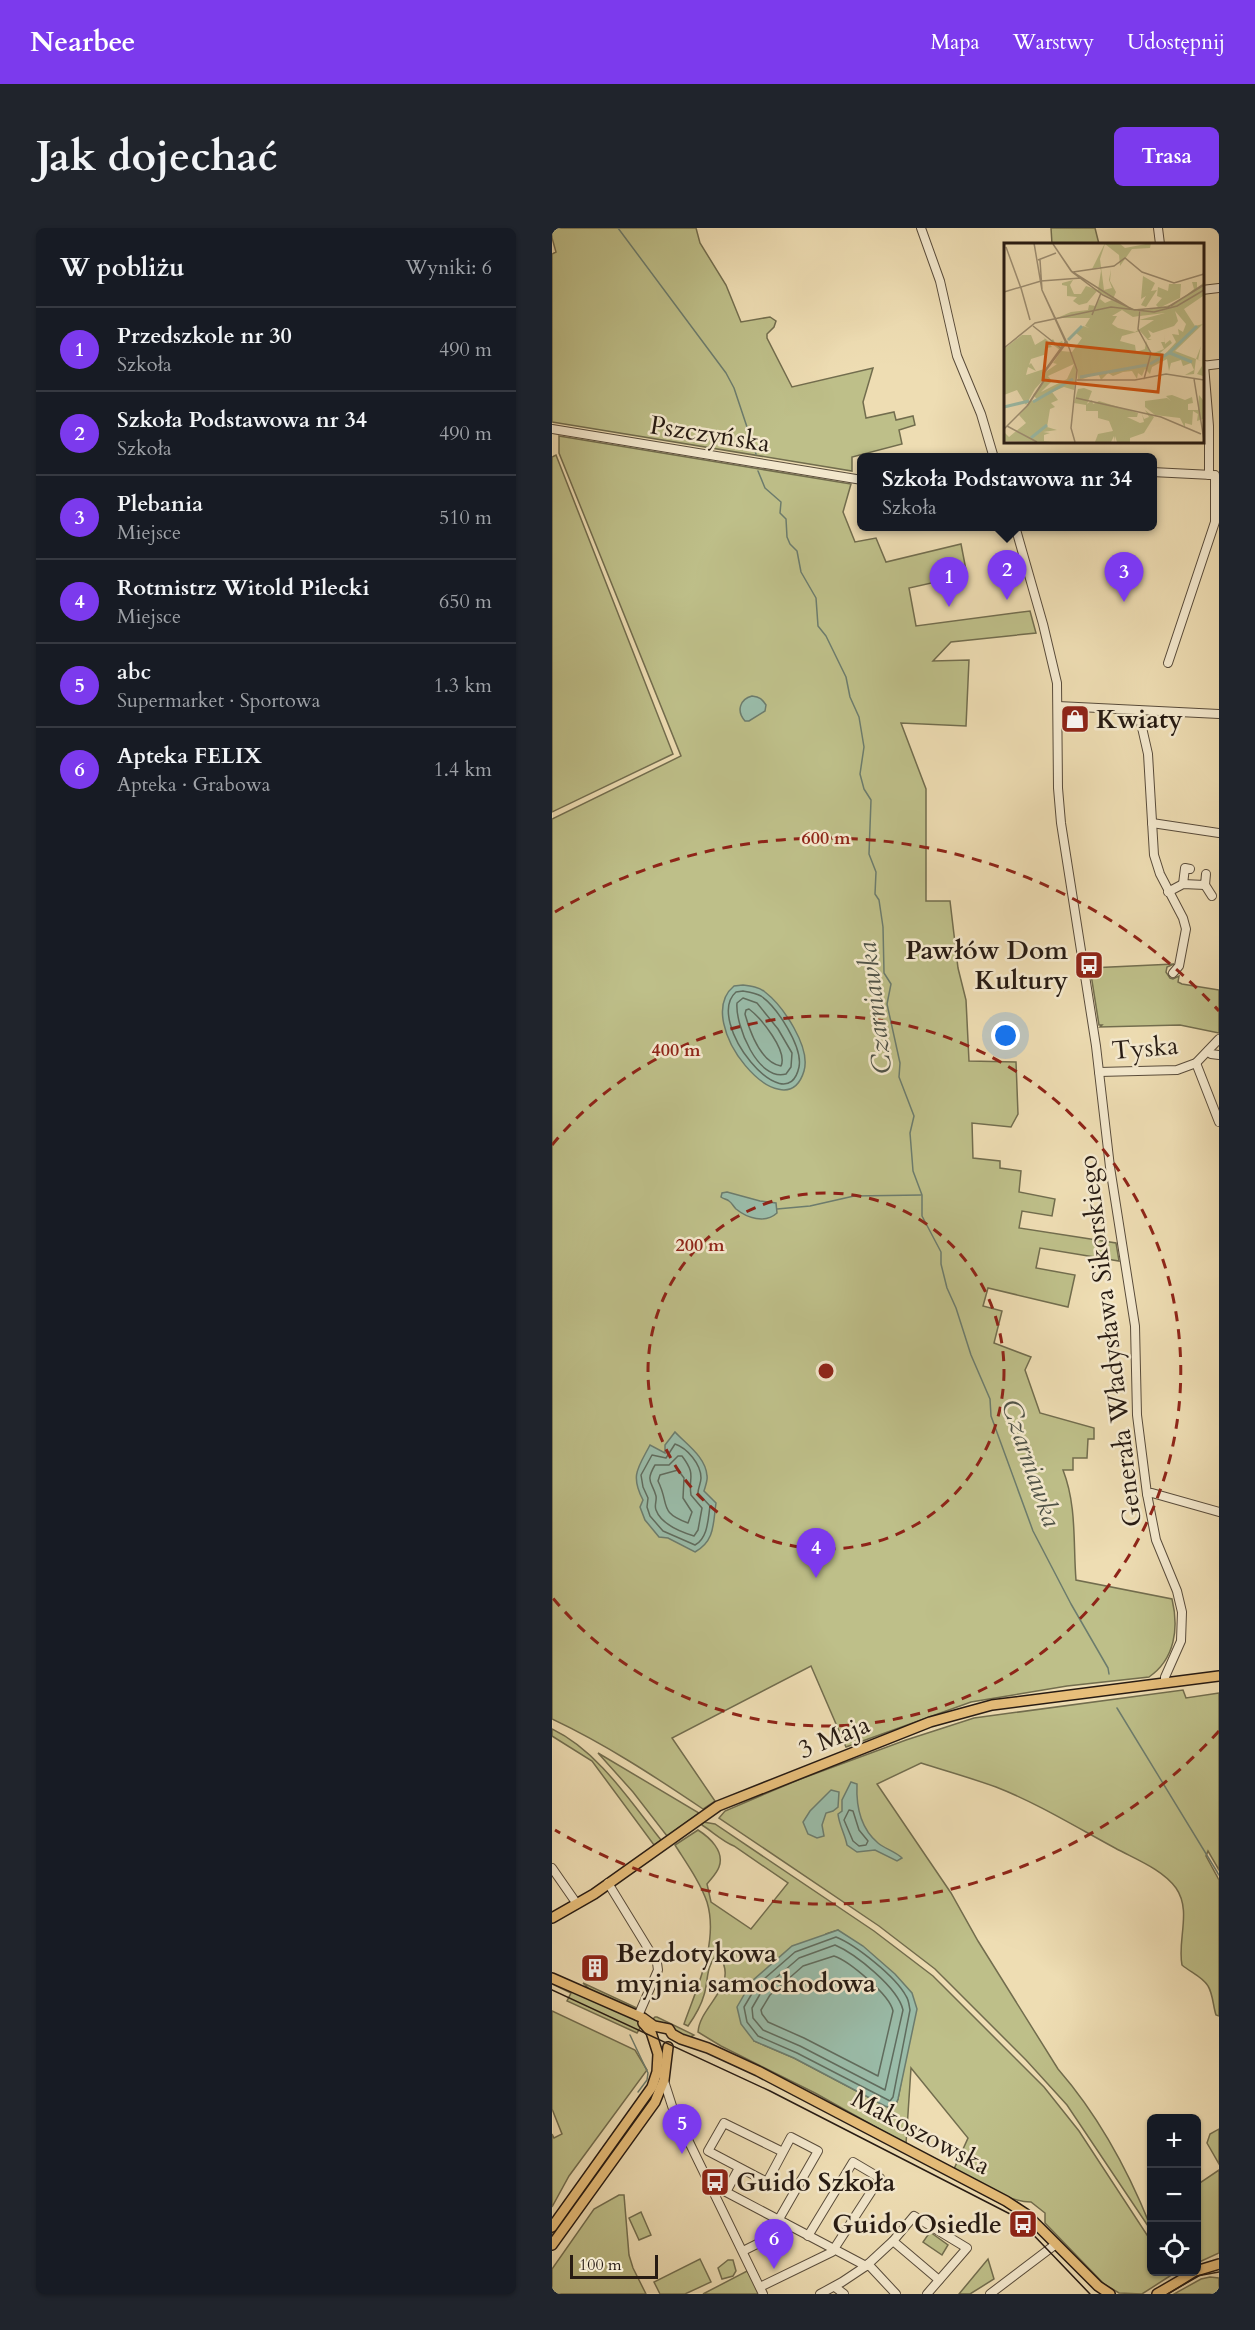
<!DOCTYPE html>
<html lang="pl">
<meta charset="utf-8">
<style>
body{margin:0;font-family:Cardo,serif;background:#20242c;color:#f1f3f6}
.controls{position:absolute;right:18px;bottom:18px;display:grid;overflow:hidden;border-radius:9px;box-shadow:0 2px 4px #0004}
.controls button{width:54px;height:54px;display:grid;place-items:center;padding:0;border:0;border-bottom:2px solid #363941;background:#171b24;color:#f1f3f6;font:30px sans-serif}
.scale{position:absolute;left:18px;bottom:15px;width:88px;box-sizing:border-box;padding-left:6px;border:3px solid #271b13;border-top:0;font-size:16px;line-height:21px;white-space:nowrap;color:#271b13;-webkit-text-stroke:4px #f4e9ce;paint-order:stroke}
.you{position:absolute;left:454px;top:808px;width:21px;height:21px;margin:-15px;border:4px solid #fff;border-radius:50%;background:#1a73e8;box-shadow:0 0 0 9px #1a73e833}
.badge{display:grid;place-items:center;width:39px;height:39px;border-radius:50%;background:#7c3aed;color:#fff;font-size:20px;font-weight:700}
.pin{position:absolute;translate:-50% -50px;filter:drop-shadow(0 2px 3px #0008)}
.pin::after{content:'';position:absolute;top:32px;width:21px;height:18px;background:inherit;clip-path:polygon(0 0,100% 0,50% 100%)}
.popup{position:absolute;left:305px;top:225px;width:300px;height:78px;box-sizing:border-box;display:grid;place-content:center;border-radius:9px;background:#171b24;filter:drop-shadow(0 2px 4px #0005);font-size:20px;white-space:nowrap;color:#9ea1a6}
.popup b{font-size:22px;color:#f1f3f6}
.popup::after{content:'';position:absolute;left:50%;top:100%;margin-left:-12px;border:12px solid transparent;border-top-color:#171b24}
.list{margin:0;padding:0;list-style:none}
h2{display:flex;justify-content:space-between;align-items:center;height:78px;margin:0;padding:0 24px;font-size:26px}
h2 small{font-size:20px;font-weight:400;color:#9ea1a6}
.list li{display:grid;grid-template-columns:39px 1fr auto;gap:18px;align-items:center;box-sizing:border-box;height:84px;padding:0 24px;border-top:2px solid #363941}
.list b{display:block;font-size:22px;white-space:nowrap}
.list p{margin:0;font-size:20px;white-space:nowrap;color:#9ea1a6}
.list em{font-size:20px;font-style:normal;color:#9ea1a6}
.icon{flex:none;width:33px;height:33px;fill:none;stroke:currentColor;stroke-width:2;stroke-linecap:round;stroke-linejoin:round}
.map{position:relative;flex:none;width:667px;height:2066px;overflow:hidden;border-radius:9px}
header{display:flex;align-items:center;gap:36px;box-sizing:border-box;height:84px;padding:0 30px;background:#7c3aed;color:#fff}
header strong{font-size:28px}
nav{display:flex;gap:33px;margin-inline-start:auto;font-size:21px}
.intro{display:flex;align-items:center;justify-content:space-between;box-sizing:border-box;height:144px;padding:0 36px}
h1{margin:0;font-size:42px}
.button{padding:15px 27px;border-radius:9px;background:#7c3aed;color:#fff;font-size:21px;font-weight:700}
main{display:flex;gap:36px;padding:0 36px}
aside{flex:1;background:#171b24;border-radius:9px;box-shadow:0 2px 4px #0004}
.map>svg:first-child{display:block}
</style>
<header>
<strong>Nearbee</strong>
<nav><a>Mapa</a><a>Warstwy</a><a>Udostępnij</a></nav>
</header>
<div class="intro"><h1>Jak dojechać</h1><a class="button">Trasa</a></div>
<main>
<aside>
<h2>W pobliżu<small>Wyniki: 6</small></h2>
<ul class="list">
<li><span class="badge">1</span><div><b>Przedszkole nr 30</b><p>Szkoła</p></div><em>490 m</em></li>
<li><span class="badge">2</span><div><b>Szkoła Podstawowa nr 34</b><p>Szkoła</p></div><em>490 m</em></li>
<li><span class="badge">3</span><div><b>Plebania</b><p>Miejsce</p></div><em>510 m</em></li>
<li><span class="badge">4</span><div><b>Rotmistrz Witold Pilecki</b><p>Miejsce</p></div><em>650 m</em></li>
<li><span class="badge">5</span><div><b>abc</b><p>Supermarket · Sportowa</p></div><em>1.3 km</em></li>
<li><span class="badge">6</span><div><b>Apteka FELIX</b><p>Apteka · Grabowa</p></div><em>1.4 km</em></li>
</ul>
</aside>
<div class="map">
<svg width="667" height="2066" viewBox="0 0 667 2066">
<rect width="100%" height="100%" fill="#eeddb3"/>
<filter id="stains"><feTurbulence type="fractalNoise" baseFrequency=".00333" numOctaves="4"/><feColorMatrix values="0 0 0 0 .2 0 0 0 0 .09 0 0 0 0 .02 0 0 0 .5 -.17"/></filter>
<radialGradient id="worn" r=".72"><stop offset=".6" stop-color="#630" stop-opacity="0"/><stop offset="1" stop-color="#630" stop-opacity=".3"/></radialGradient>
<g fill="#bebf89" stroke="#726d4e" stroke-width="1.5" fill-rule="evenodd">
<polygon points="0,0 144,0 148,15 174,57 189,94 218,89 224,93 222,99 215,106 215,110 240,159 321,140 311,174 314,190 342,184 344,192 361,188 363,197 347,202 350,216 300,229 300,243 0,194 0,26 4,24 0,10"/>
<polygon points="499,0 543,0 547,16 500,16"/>
<path d="M7 208 299 256 291 284 303 314 324 310 334 334 409 316 415 347 357 360 364 398 478 383 484 405 399 414 381 433 417 432 414 498 349 495 374 561V673H398L406 740 414 772 417 833 464 834 466 886 459 899 420 895 421 930 448 933V940L469 943 467 964 503 971 500 988 470 983 467 1000 564 1015 567 1033 488 1020 484 1040 523 1047 516 1079 436 1060 431 1078 450 1083 442 1115 479 1129 473 1142 488 1185 542 1200V1211H536L535 1230H521V1242H511C525 1278 521 1315 524 1352L620 1371C627 1400 623 1431 597 1449L515 1458 419 1474 294 1519 259 1438 120 1510 163 1573 151 1581C102 1548 53 1516 0 1491V591L129 528 7 225Z"/>
<polygon points="4,227 121,526 0,584 0,229"/>
<polygon points="622,736 615,739 614,744 618,750 621,751 627,748 626,754 630,756 667,762 667,805 628,797 548,799 550,797 547,797 538,740"/>
<path d="M631 1462 634 1470 667 1465V1642L656 1623 654 1628 667 1652V1788L664 1787C661 1778 661 1766 656 1758 651 1749 638 1744 630 1737 625 1712 640 1683 624 1660 610 1641 583 1631 563 1620 524 1599 485 1575 444 1559 419 1550 394 1543 369 1535L325 1556 399 1665 426 1713 506 1841C546 1887 575 1940 598 1997L596 1998 515 1877 474 1832 383 1741 327 1698 167 1590 173 1583 246 1552 354 1512 422 1490Z"/>
<path d="M0 1501C46 1523 78 1573 109 1612L102 1617 40 1533 0 1508Z"/>
<polygon points="46,1525 147,1585 115,1608 81,1564"/>
<path d="M151 1594 163 1596 322 1703 381 1748 492 1859 527 1903 599 2013 600 2044H619L621 2046 590 2066 567 2065 552 2056 493 1995V1985L479 1974C454 1974 425 1953 402 1941L416 1910 359 1840 354 1916 263 1865 169 1818 146 1804C148 1777 187 1758 168 1729H163C154 1739 156 1755 152 1767 149 1778 143 1788 136 1798L132 1796C145 1759 167 1714 155 1674 148 1654 135 1636 123 1617L146 1602C157 1609 173 1623 167 1639 165 1645 159 1651 155 1656L159 1674 199 1701 236 1655 182 1618C170 1613 161 1604 150 1597ZM286 1702 354 1827 346 1871 342 1881 333 1878 242 1830 202 1813 274 1706Z"/>
<polygon points="0,1753 83,1791 90,1797 85,1805 15,1773 19,1765 0,1756"/>
<polygon points="31,1755 87,1781 83,1782 38,1762"/>
<polygon points="0,1783 83,1822 95,1842 17,1948 0,1979 0,1906 2,1910 10,1906 0,1881"/>
<polygon points="103,1789 105,1789 142,1807 137,1810 100,1792"/>
<polygon points="111,1842 101,1871 0,2011 0,2005 96,1872"/>
<polygon points="667,1901 667,1936 655,1915 658,1906"/>
<polygon points="667,1942 667,2025 645,2035 645,1957"/>
<polygon points="67,1967 72,1967 77,2027 81,2040 94,2066 0,2066 0,2041 42,1981"/>
<polygon points="89,1984 99,2007 87,2012 77,1990"/>
<polygon points="378,2004 396,2017 390,2027 371,2014"/>
<polygon points="148,2031 159,2054 133,2066 108,2066 102,2054"/>
<polygon points="436,2031 442,2051 418,2066 407,2066"/>
<polygon points="176,2032 181,2032 184,2043 181,2048 170,2051 166,2040"/>
<polygon points="197,2042 208,2066 151,2066"/>
<polygon points="658,2049 667,2050 667,2066 622,2066 649,2051"/>
</g>
<g fill="#9abca9" stroke="#6c7c6d" stroke-width="1.5">
<path d="M200 468C208 469 210 471 214 477L213 483 197 493H193C184 483 188 471 200 468Z"/>
<path d="M191 757C199 758 207 759 213 764 231 778 259 819 252 843 233 906 138 794 182 758Z"/>
<path d="M175 964 208 973 224 975 225 985C213 996 195 990 184 981 181 978 180 975 177 973 175 971 171 971 169 969L170 965Z"/>
<path d="M123 1204C134 1216 154 1229 155 1248 156 1252 153 1259 152 1263L164 1275C161 1296 163 1313 143 1324L116 1310 107 1309 93 1292 88 1279 91 1272C78 1247 86 1240 98 1217L113 1225V1217Z"/>
<path d="M299 1554 305 1556C304 1578 308 1600 326 1615 333 1621 343 1623 350 1630L345 1633 323 1622 305 1624 295 1617C293 1606 287 1597 286 1586L290 1583V1572Z"/>
<polygon points="279,1562 287,1564 286,1579 281,1583 274,1585 270,1597 272,1608 265,1610 256,1606 251,1594 258,1583"/>
<polygon points="286,1702 311,1718 343,1746 360,1765 365,1781 346,1871 342,1881 333,1878 242,1830 202,1813 189,1796 185,1779 200,1753 240,1718"/>
</g>
<g fill="none" stroke-linecap="round" stroke-linejoin="round">
<g stroke="#606c5e" stroke-width="1.5">
<path d="M191 763C197 764 204 765 209 768 225 779 251 819 247 839 235 896 151 793 184 764Z"/>
<path d="M191 770 205 775 226 801 240 825 239 839 234 846C206 854 183 797 185 775Z"/>
<path d="M197 781C209 790 236 823 229 838 209 834 198 804 193 786L194 782Z"/>
<path d="M123 1216C135 1220 149 1236 149 1250 149 1255 146 1260 146 1265L158 1278C156 1291 156 1310 143 1317L111 1303 98 1288 95 1279 96 1270 91 1259 89 1247 100 1227 114 1230Z"/>
<path d="M126 1228H130C145 1248 136 1248 139 1267L150 1280 146 1302 142 1308C129 1304 109 1296 104 1282 102 1277 105 1273 104 1268 100 1253 93 1254 103 1237H117Z"/>
<path d="M126 1242 132 1250 131 1270 140 1284 136 1295C106 1284 118 1277 106 1253L108 1247Z"/>
<polygon points="297,1582 301,1583 307,1602 316,1613 314,1617 307,1618 301,1613 292,1592"/>
<path d="M284 1709C304 1717 344 1749 354 1768 357 1772 357 1778 358 1782L341 1869 338 1873 245 1825 206 1808 195 1794 192 1779 205 1757 243 1724Z"/>
<path d="M283 1717C304 1726 346 1760 351 1782L333 1862 248 1818 211 1802 201 1790 200 1780 211 1761 247 1730Z"/>
<path d="M282 1728C297 1733 338 1767 341 1783L326 1848 252 1810 216 1794 210 1786 209 1782 218 1767 251 1738Z"/>
</g>
<g stroke="#6c7c6d" stroke-width="1.5">
<polyline points="66,0 174,145 182,160 204,226"/>
<polyline points="206,243 213,260 229,274 228,285 234,291 235,309 238,316 245,323 249,344 264,370 266,398 274,408 294,449 298,469 307,489 312,519 308,546 312,561 319,572 317,626 324,644 323,666 327,672 331,699 332,745 339,756 335,776 348,835 347,849 362,888 358,905 360,930 361,943 370,967 370,988 389,1024 389,1036 395,1060 404,1080 419,1127 438,1171 439,1188 481,1303 519,1376 556,1440 557,1446"/>
<polyline points="225,981 258,978 302,968 369,967"/>
<polyline points="565,1480 667,1647"/>
<polyline points="78,1807 96,1845 95,1852 86,1864"/>
</g>
<g stroke="#594c3b" stroke-width="10">
<g id="minor">
<polyline points="369,0 388,53 405,128 429,186 442,230"/>
<polyline points="606,0 608,16"/>
<polyline points="650,62 667,60"/>
<polyline points="652,137 657,198 657,247"/>
<polyline points="650,138 667,136"/>
<polyline points="0,201 310,252"/>
<polyline points="600,244 660,247"/>
<polyline points="463,298 491,396 505,455 506,560 509,595 544,818 558,939 583,1098 585,1187 595,1266 604,1312 625,1363 630,1384 629,1413 613,1449 613,1455"/>
<polyline points="616,435 663,294 663,247"/>
<polyline points="506,478 667,486"/>
<polyline points="586,482 596,526 602,627 608,646 631,690 634,701 627,738 621,745"/>
<polyline points="600,595 667,605"/>
<polyline points="631,656 633,640 638,641"/>
<polyline points="653,657 660,668"/>
<polyline points="616,664 631,656 653,657 654,646"/>
<polyline points="656,823 659,826 667,827"/>
<polyline points="644,835 667,894"/>
<polyline points="547,844 625,842 644,835 667,811"/>
<polyline points="595,1266 600,1265 667,1284"/>
<polyline points="0,1640 25,1676"/>
<polyline points="56,1655 105,1735 106,1742 86,1788"/>
<polyline points="112,1853 121,1881 211,2066"/>
<polyline points="187,1940 174,1964 314,2038 290,2054 268,2066"/>
<polyline points="227,1991 266,1923 239,1909 231,1924 172,1895 156,1923 215,1954 231,1924"/>
<polyline points="341,2013 387,2052"/>
<polyline points="191,2023 223,2007 234,1996"/>
<polyline points="316,2036 344,2066"/>
<polyline points="314,2038 341,2013 362,1988 415,2020 375,2066"/>
<polyline points="208,2059 280,2024 328,1950 301,1934 256,2008"/>
<polyline points="283,2059 292,2066"/>
<polyline points="438,2066 504,2016"/>
</g>
</g>
<g stroke="#271b13" stroke-width="12">
<g id="major">
<polyline points="0,1690 42,1666 166,1578 378,1494 440,1477 667,1448"/>
<polyline points="0,1750 91,1790 102,1798 117,1801 120,1806 129,1811 156,1820 206,1843 454,1973 474,1986 546,2058 558,2066"/>
<polyline points="0,1999 100,1859 105,1844 106,1826 99,1804 91,1795"/>
<polyline points="0,2017 103,1874 112,1852 116,1819"/>
<polyline points="644,2043 667,2036"/>
<polyline points="605,2066 643,2044"/>
</g>
</g>
<use href="#minor" stroke="#f4e9ce" stroke-width="8"/>
<use href="#major" stroke="#e7be7a" stroke-width="9"/>
<g stroke="#271b13" stroke-width="1.5">
<polyline points="0,1762 218,1863 460,1987 470,1995 538,2066"/>
<polyline points="616,2066 645,2048 667,2044"/>
</g>
</g>
<g fill="none" stroke="#8f2418" stroke-width="3" stroke-dasharray="10 8">
<circle cx="274" cy="1143" r="178"/>
<path d="M0 917A355 355 0 1 1 0 1369"/>
<path d="M667 1503A533 533 0 0 1 3 1602M3 684A533 533 0 0 1 667 783"/>
</g>
<defs>
<g id="shop-square" transform="scale(1.5)"><rect x="-9" y="-9" width="18" height="18" rx="4" fill="#8f2418" stroke="#f4e9ce"/><path d="M-5-2.5h2.3a2.7 3.5 0 0 1 5.4 0H5L5.5 6h-11ZM-1.5-2.5h3a1.5 2.3 0 0 0-3 0Z" fill="#fff"/></g>
<g id="bus-square" transform="scale(1.5)"><rect x="-9" y="-9" width="18" height="18" rx="4" fill="#8f2418" stroke="#f4e9ce"/><path d="M-5-6H5V4H4V6H2V4H-2V6H-4V4H-5ZM-3.5-4V0h7V-4ZM-3.5 1.2v1.5H-2V1.2ZM2 1.2v1.5H3.5V1.2Z" fill="#fff"/></g>
<g id="building-square" transform="scale(1.5)"><rect x="-9" y="-9" width="18" height="18" rx="4" fill="#8f2418" stroke="#f4e9ce"/><path d="M-4-6H4V6H1V3H-1V6H-4ZM-2.5-4.3h1.7v1.8h-1.7ZM.8-4.3h1.7v1.8H.8ZM-2.5-1h1.7V.8h-1.7ZM.8-1h1.7V.8H.8Z" fill="#fff"/></g>
</defs>
<g fill-rule="evenodd">
<use href="#shop-square" x="523" y="491"/>
<use href="#bus-square" x="537" y="737"/>
<use href="#building-square" x="43" y="1740"/>
<use href="#bus-square" x="163" y="1954"/>
<use href="#bus-square" x="471" y="1996"/>
</g>
<g text-anchor="middle" dominant-baseline="central" stroke-width="5" stroke-linejoin="round" paint-order="stroke">
<g font-size="26" fill="#271b13" stroke="#f4e9ce">
<text transform="translate(158 206) rotate(9)">Pszczyńska</text>
<text transform="translate(593 820) rotate(-5)">Tyska</text>
<text transform="translate(558 1113) rotate(-97)">Generała Władysława Sikorskiego</text>
<text transform="translate(282 1509) rotate(-22)">3 Maja</text>
<text transform="translate(369 1904) rotate(28)">Makoszowska</text>
</g>
<g font-size="26" font-weight="bold" fill="#271b13" stroke="#f4e9ce" text-anchor="start">
<text x="544" y="491">Kwiaty</text>
<text x="516" y="722" text-anchor="end">Pawłów Dom<tspan x="516" dy="30">Kultury</tspan></text>
<text x="64" y="1725">Bezdotykowa<tspan x="64" dy="30">myjnia samochodowa</tspan></text>
<text x="184" y="1954">Guido Szkoła</text>
<text x="450" y="1996" text-anchor="end">Guido Osiedle</text>
</g>
<g font-size="27" font-style="italic" fill="#4f5348" stroke="#f4e9ce">
<text transform="translate(323 780) rotate(-97)">Czarniawka</text>
<text transform="translate(479 1235) rotate(71)">Czarniawka</text>
</g>
</g>
<g transform="translate(452 15)">
<rect width="200" height="200" fill="#eeddb3"/>
<path d="M101 0H115L121 5 147 0 146 5 128 6 116 23 115 12 101 1 96 16 100 47 108 45 105 37 107 26 106 38 112 49 109 56 93 48 83 60 75 62 69 58 73 54 63 53V43L58 42V40L69 37 66 42 70 51H77L82 43 94 47 97 28 96 24 88 26ZM139 33 151 40 147 48 153 47 142 64 137 62 142 53 137 56ZM188 39H193V47L199 40V53L180 66 191 83 199 81 171 108 192 116 197 103 194 117 198 118 199 104V133L193 131 198 123V118L192 116 190 131 181 132 190 127 187 120 179 123 177 117 167 120 165 128 163 116 148 124 146 131 141 126 138 133 134 130 133 136 128 128 119 129 109 133 104 130 97 137 94 130 74 138 73 124 70 147 60 144 48 149 54 157 47 160 51 164 46 166 43 184 53 187 39 189 46 190 40 192V198L48 199 0 198 1 190 5 194 22 180 15 172 27 158 34 157 29 152 40 139V130L53 121 49 120 57 108 43 97 48 104 43 105V111L27 116 25 122 27 120 32 128 24 124 22 132 40 126V136L31 146 22 162 13 147 0 152V106L18 92H27L31 102 41 96 39 94 46 99 49 96 52 101 58 98 60 102 62 98 57 108 68 109 78 95 72 90 79 83 85 85 81 83 86 75H53L67 69 84 67 85 62 92 63 98 51 96 56 101 60 108 57 135 68V73L129 74 118 67 108 73H113L108 81 114 85 131 89 150 77H135L161 70 136 73 137 68 171 61 190 46ZM171 68 182 81 179 89 174 86 175 92 168 91 172 99 161 111 156 110 168 100 166 97 161 101 160 92 161 99H157L160 106 147 111 142 98 141 106 132 109 131 102 116 98 118 93 136 88 144 97H145L148 96H144L147 93 144 87 149 90 170 83 174 78ZM70 121 63 136 37 149 48 138 44 133ZM165 41H177L176 55 155 65 152 62 158 55 153 53 154 44 164 48ZM80 145 88 148 83 161 88 157 89 161 95 158 134 170 133 174H123L136 180 140 179 138 171 140 176 145 174 141 167 150 174 140 190 126 195V199H113L111 193 110 199V193L107 199H91L94 191 109 188 105 178 94 175V168H82V162L70 160 74 146ZM168 152 181 157 188 154 189 160 184 161V167H194L195 152 199 157V176L193 178 194 171 189 168 188 182 181 180V185L176 175 151 172 141 164V158L163 155 167 158 162 153Z" fill="#bebf89" fill-rule="evenodd"/>
<path fill="none" stroke="#9abca9" stroke-width="3" d="M64 97 78 83M166 110 188 119M146 121 165 110 193 83M76 134 143 122M29 159 69 136M0 164 25 158M27 195 43 182"/>
<path fill="none" stroke="#9e8f73" stroke-width="1.5" d="M30 0 38 47 62 100M49 1 67 28 124 64M49 1 68 29 99 52 130 67 164 64 200 42M2 4 18 48M34 17 52 10M69 29 110 23 121 15 138 29 170 40 200 31M17 45 26 77M0 49 37 38 77 35M167 63 198 42M136 67 134 86 147 110 140 136M88 72 97 50M29 83 58 106M0 105 31 80 107 64 150 69 173 63 200 47M190 136 200 197M73 137H131L162 131 200 137M72 155 157 174 197 191M3 183 33 199M0 186 24 162 40 138V130L63 99 73 127 67 185 71 199M0 186 23 163 40 137 39 130 62 98 38 47 36 17"/>
<path fill="#d5530d" fill-opacity="0.15" stroke="#d5530d" stroke-width="3" d="M43 100 158 112 154 149 39 137Z"/>
<rect width="200" height="200" fill="none" stroke="#271b13" stroke-width="3"/>
</g>
<circle cx="274" cy="1143" r="9" fill="#8f2418" stroke="#f4e9ce" stroke-width="3"/>
<g font-size="18" text-anchor="middle" font-weight="bold" fill="#8f2418" stroke="#f4e9ce" stroke-width="5" stroke-linejoin="round" paint-order="stroke">
<text x="274" y="616">600 m</text>
<text x="124" y="828">400 m</text>
<text x="148" y="1023">200 m</text>
</g>
<rect width="100%" height="100%" filter="url(#stains)"/>
<rect width="100%" height="100%" fill="url(#worn)"/>
</svg>
<div class="controls">
<button>+</button>
<button>−</button>
<button><svg class="icon" aria-label="locate" viewBox="0 0 24 24"><circle cx="12" cy="12" r="6"/><path d="M12 2v4M12 18v4M2 12h4M18 12h4"/></svg></button>
</div>
<div class="scale">100 m</div>
<div class="you"></div>
<div class="pin badge" style="left:397px;top:379px">1</div>
<div class="pin badge" style="left:455px;top:372px">2</div>
<div class="popup"><b>Szkoła Podstawowa nr 34</b>Szkoła</div>
<div class="pin badge" style="left:572px;top:374px">3</div>
<div class="pin badge" style="left:264px;top:1350px">4</div>
<div class="pin badge" style="left:130px;top:1926px">5</div>
<div class="pin badge" style="left:222px;top:2041px">6</div>
</div>
</main>
